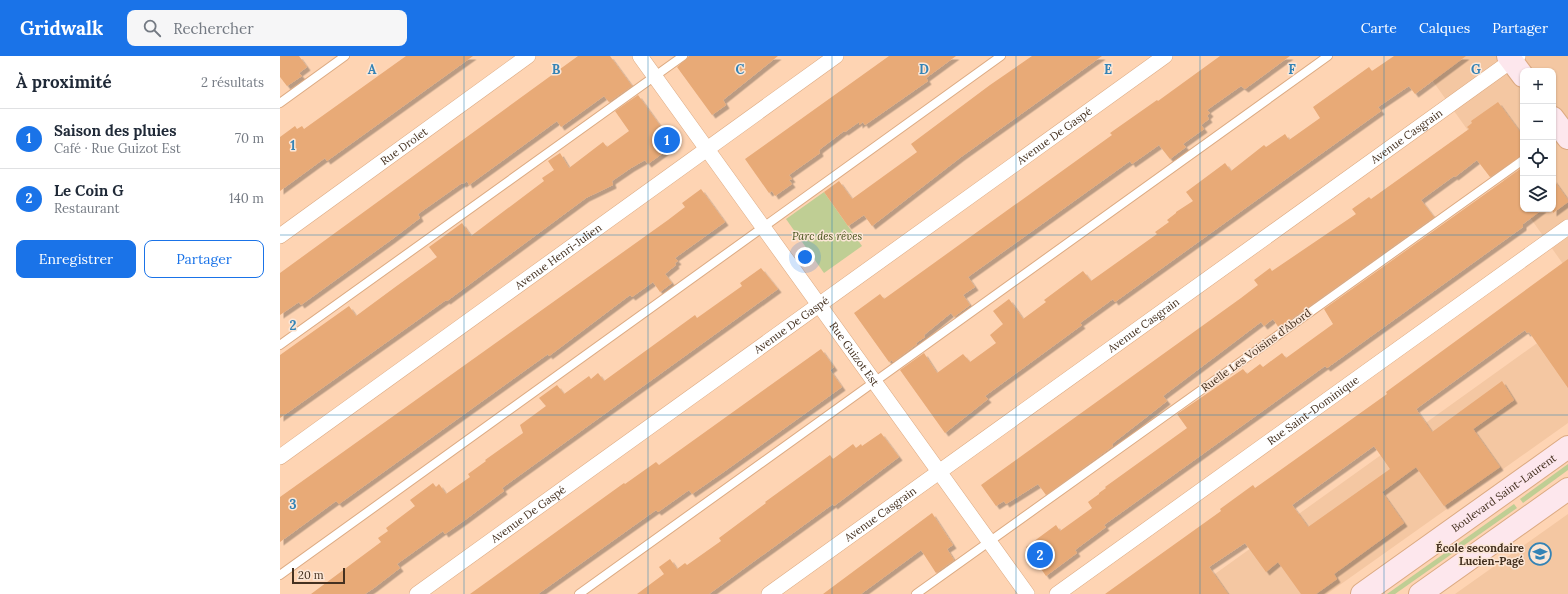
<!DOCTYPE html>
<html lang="fr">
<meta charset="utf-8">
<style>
body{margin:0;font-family:Lora,serif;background:#f6f6f7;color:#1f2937}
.controls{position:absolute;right:12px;top:12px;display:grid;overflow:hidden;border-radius:8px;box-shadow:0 1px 3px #0004}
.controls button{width:36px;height:36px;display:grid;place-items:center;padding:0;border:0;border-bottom:1px solid #e0e1e3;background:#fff;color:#1f2937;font:20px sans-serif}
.scale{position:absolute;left:12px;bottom:10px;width:53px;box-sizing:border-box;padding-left:4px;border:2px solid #453120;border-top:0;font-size:11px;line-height:14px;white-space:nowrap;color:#453120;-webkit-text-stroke:3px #fbe6d6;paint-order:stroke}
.you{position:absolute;left:525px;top:201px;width:14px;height:14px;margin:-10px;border:3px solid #fff;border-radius:50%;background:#1a73e8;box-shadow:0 0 0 6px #1a73e833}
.badge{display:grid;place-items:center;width:26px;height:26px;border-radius:50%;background:#1a73e8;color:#fff;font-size:13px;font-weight:700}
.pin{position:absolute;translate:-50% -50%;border:2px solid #fff;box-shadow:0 1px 4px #0006}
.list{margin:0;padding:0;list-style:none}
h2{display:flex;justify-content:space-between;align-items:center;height:52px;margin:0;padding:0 16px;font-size:17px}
h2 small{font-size:13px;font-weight:400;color:#747a83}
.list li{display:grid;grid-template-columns:26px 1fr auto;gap:12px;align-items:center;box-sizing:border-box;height:60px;padding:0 16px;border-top:1px solid #e0e1e3}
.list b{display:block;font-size:15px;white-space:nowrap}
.list p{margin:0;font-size:13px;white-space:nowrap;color:#747a83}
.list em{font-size:13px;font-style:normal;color:#747a83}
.actions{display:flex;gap:8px;padding:12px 16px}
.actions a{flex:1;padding:9px 0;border:1px solid #1a73e8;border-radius:8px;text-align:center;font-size:14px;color:#1a73e8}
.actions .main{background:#1a73e8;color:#fff}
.icon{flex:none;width:22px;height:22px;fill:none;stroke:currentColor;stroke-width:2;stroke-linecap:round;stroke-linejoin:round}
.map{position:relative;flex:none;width:1288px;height:538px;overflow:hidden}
header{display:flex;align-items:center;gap:24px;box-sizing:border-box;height:56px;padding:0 20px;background:#1a73e8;color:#fff}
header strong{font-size:19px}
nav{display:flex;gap:22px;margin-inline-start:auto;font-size:14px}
.search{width:280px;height:36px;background:#f6f6f7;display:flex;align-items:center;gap:10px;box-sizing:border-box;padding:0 14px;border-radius:8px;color:#747a83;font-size:15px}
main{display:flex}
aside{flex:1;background:#fff}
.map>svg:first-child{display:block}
</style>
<header>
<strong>Gridwalk</strong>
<div class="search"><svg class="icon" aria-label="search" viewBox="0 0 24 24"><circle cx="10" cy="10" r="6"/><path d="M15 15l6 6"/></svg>Rechercher</div>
<nav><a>Carte</a><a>Calques</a><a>Partager</a></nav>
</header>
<main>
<aside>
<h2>À proximité<small>2 résultats</small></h2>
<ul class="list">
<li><span class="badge">1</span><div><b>Saison des pluies</b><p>Café · Rue Guizot Est</p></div><em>70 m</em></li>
<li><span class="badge">2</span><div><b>Le Coin G</b><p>Restaurant</p></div><em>140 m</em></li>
</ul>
<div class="actions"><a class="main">Enregistrer</a><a>Partager</a></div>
</aside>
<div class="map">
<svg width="1288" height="538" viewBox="0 0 1288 538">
<defs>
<filter id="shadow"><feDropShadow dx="3.5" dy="3.5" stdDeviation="0" flood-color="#0004"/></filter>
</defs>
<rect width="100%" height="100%" fill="#fed4b3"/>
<g fill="#f4c7a2">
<polygon points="1135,0 1288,0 1288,215 1244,153 1273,153 1273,15 1243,15 1243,152"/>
<polygon points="1288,265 1288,367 1047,538 907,538"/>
<polygon points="1288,458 1288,538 1175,538"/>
</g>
<g fill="#bfce94">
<polygon points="544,136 582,190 544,217 506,163"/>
<polygon points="1288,408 1288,414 1243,447 1240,443"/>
<polygon points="1234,448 1237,452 1115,538 1107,538"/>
</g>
<g fill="#e8aa77" fill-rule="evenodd" filter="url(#shadow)">
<polygon points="0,0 19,0 27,11 19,17 22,20 7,30 0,21"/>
<polygon points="126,0 193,0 47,105 45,102 0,135 0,81 15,70 17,73 22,70 24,73"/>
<polygon points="298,0 330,0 352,30 329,46 324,40 281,71 277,65 189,129 187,125 183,128 182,127 138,158 140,162 111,184 21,249 19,246 0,259 0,217"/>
<polygon points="409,0 498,0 443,44 446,49 432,59 397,11"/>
<polygon points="609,0 676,0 646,22 648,25 585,69 583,66 579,69 579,66 565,76 564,75 539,94 540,97 509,119 512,123 509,124 512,128 495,140 492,135 489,137 465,103"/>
<polygon points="752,0 822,0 681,101 592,170 584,159 568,170 544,136 559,125 572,143 637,96 631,88 710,29"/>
<polygon points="940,0 1010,0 965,33 961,30 927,54 930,57 927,60 929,63 921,69 924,73 903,88 906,91 890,103 879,89 852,108 850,105 688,221 695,231 683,239 690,249 674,261 671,257 644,279 645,281 636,287 637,288 613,306 612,304 609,306 574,257 600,238 604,243 832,79 830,77 877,44 878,45"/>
<polygon points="1114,0 1186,0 1135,38 1129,30 1098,51 1101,55 960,156 835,246 833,243 800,267 802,269 705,340 708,343 665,377 620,314 644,297 657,317 683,298 690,306 716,287 710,279 723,268 713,255 729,243 743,263 766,246 764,244 803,215 811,225 877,178 875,176 889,166 887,164 896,157 896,156 913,145 906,136 945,107 951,115 984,89 986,91 1005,78 1009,84 1040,62 1033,51 1089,11 1092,15"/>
<polygon points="358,39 394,89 368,108 365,104 351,112 332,125 333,129 306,142 167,245 166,244 0,362 0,299 69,250 76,260 118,229 157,201 149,191 182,167 191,180 264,125 262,122 274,114 268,105 280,97 289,112 323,86 327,91 349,75 335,55"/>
<polygon points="1218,46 1243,80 1243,99 1210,121 1197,104 1175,121 1174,120 1141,144 1154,161 999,272 993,263 984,270 981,266 883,340 887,345 832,388 833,390 766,439 758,428 726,448 724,445 716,450 701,429 961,242 978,229 974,224 990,212 992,215 1076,158 1072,153 1089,141 1091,143 1189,73 1187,71 1192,67 1191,65"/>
<polygon points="1243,111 1243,153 1263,153 1243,168 1243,171 1047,312 1045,310 824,469 826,471 795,494 797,497 766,520 746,491 776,469 780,475 812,452 808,446 819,438 819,437 826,432 825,431 907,372 897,358 963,313 967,318 980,308 983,311 1002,297 1006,302 1053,268 1044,253"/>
<polygon points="1273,123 1288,144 1288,146 1273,157"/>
<polygon points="421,133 445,166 395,202 398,205 395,207 396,209 385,218 392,227 380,236 373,226 352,241 350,239 269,300 268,298 59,448 56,445 0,486 0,441 388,164 405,151 402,147"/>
<path d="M1288 203V332L1249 276 1247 277 1245 274 1136 353 1152 376 1222 325 1234 344 1193 373 1220 411 1164 450 1136 411 1102 436 1124 467 1054 518 1057 523 1036 538H1021L998 506 986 516 965 487 929 511 948 538H825L941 455 940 453 973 429 975 432 1107 338 1106 336ZM1094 390 1110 413 1028 471 1012 449Z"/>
<polygon points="481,212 498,233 276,393 222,432 224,435 185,464 165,478 163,475 117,508 120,512 94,532 85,538 31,538 101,486 98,482 108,475 106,472 135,450 130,444 153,427 156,431 159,428 166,438 190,421 188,418 206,405 205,404 243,377 240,369 266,350 259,342 277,329 284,338 309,320 311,323 318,317 324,325 415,259 417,262 462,230 460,227"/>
<polygon points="541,293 554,311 550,314 562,331 445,415 412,438 409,434 378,456 376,454 258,538 190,538 344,427 345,428 376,406 379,409"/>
<polygon points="601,377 619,401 554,450 553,448 429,538 357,538 384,518 379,511 390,503 397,513 405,507 407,509 441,485 439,482 486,447 485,446 550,399 553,403 573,388 576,392 581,388 582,390"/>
<polygon points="652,457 673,489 667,493 674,504 656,517 641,494 581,538 543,538"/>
</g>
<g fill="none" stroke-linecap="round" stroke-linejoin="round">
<g stroke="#dcaa82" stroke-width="10">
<g id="service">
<polyline points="0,47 65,0"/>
<polyline points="0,289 403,0"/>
<polyline points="0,519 721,0"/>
<polyline points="299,538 1048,0"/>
<polyline points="636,538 1243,104"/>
</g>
</g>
<g stroke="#dcaa82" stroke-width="16">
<g id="minor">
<path id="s1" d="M360 0 747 538"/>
<path id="s2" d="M0 180 248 0"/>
<path id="s3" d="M0 401 556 0"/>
<path id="s4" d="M137 538 885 0"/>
<path id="s5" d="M489 538 1238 0"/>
<path id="s6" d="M777 538 1288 171"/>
</g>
</g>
<g stroke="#dcaa82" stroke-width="24">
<g id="secondary">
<polyline points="1228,0 1243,20"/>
<polyline points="1273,62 1288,82"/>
<path id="s7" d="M1082 538 1288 391"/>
<polyline points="1140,538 1288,433"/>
</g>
</g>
<use href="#service" stroke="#fff" stroke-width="8"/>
<use href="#minor" stroke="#fff" stroke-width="15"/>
<use href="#secondary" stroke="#fde7ed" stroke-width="22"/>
</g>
<path fill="none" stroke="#3483b5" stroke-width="1" stroke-opacity="0.55" d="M184 0V538M368 0V538M552 0V538M736 0V538M920 0V538M1104 0V538M0 179H1288M0 359H1288"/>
<defs>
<g id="school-ring" transform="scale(1.15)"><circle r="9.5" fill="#fbe6d6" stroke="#3483b5" stroke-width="1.5"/><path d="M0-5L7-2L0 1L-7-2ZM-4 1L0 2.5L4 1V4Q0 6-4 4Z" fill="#3483b5"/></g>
</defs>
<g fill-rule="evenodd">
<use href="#school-ring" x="1260" y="498"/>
</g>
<g text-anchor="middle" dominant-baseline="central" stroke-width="3" stroke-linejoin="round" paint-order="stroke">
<g font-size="11" fill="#453120" stroke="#fbe6d6">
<text stroke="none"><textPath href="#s4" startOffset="785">Avenue De Gaspé</textPath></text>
<text stroke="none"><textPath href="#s5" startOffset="785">Avenue Casgrain</textPath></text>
<text stroke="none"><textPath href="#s2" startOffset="153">Rue Drolet</textPath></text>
<text stroke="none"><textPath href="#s3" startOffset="343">Avenue Henri-Julien</textPath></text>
<text stroke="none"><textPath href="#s4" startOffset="461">Avenue De Gaspé</textPath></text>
<text stroke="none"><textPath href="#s5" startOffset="461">Avenue Casgrain</textPath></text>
<text transform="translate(976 294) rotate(-36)">Ruelle Les Voisins d’Abord</text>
<text stroke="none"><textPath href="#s1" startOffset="367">Rue Guizot Est</textPath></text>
<text stroke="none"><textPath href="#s6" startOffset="315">Rue Saint-Dominique</textPath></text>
<text stroke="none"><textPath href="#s7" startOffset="174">Boulevard Saint-Laurent</textPath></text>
<text stroke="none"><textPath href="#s4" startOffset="137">Avenue De Gaspé</textPath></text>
<text stroke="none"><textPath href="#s5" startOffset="137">Avenue Casgrain</textPath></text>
</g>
<g font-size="11" font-style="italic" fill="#44501a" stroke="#fbe6d6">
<text x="547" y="180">Parc des rêves</text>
</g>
<g font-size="11" font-weight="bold" fill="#453120" stroke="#fbe6d6" text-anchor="end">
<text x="1244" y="492">École secondaire<tspan x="1244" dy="13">Lucien-Pagé</tspan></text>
</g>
</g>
<g font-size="13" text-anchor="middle" font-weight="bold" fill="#3483b5" stroke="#fbe6d6" stroke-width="3" stroke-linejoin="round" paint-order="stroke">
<text x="92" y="18">A</text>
<text x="276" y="18">B</text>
<text x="460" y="18">C</text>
<text x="644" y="18">D</text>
<text x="828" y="18">E</text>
<text x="1012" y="18">F</text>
<text x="1196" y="18">G</text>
<text x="13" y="94">1</text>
<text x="13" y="274">2</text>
<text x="13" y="453">3</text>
</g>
</svg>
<div class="controls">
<button>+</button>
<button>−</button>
<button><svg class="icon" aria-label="locate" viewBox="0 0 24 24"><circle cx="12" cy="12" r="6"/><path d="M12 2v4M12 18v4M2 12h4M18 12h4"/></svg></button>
<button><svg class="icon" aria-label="layers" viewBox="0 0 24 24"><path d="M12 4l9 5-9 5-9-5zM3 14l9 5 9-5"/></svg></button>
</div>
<div class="scale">20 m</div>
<div class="you"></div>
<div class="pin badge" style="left:387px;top:84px">1</div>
<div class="pin badge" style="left:760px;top:499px">2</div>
</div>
</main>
